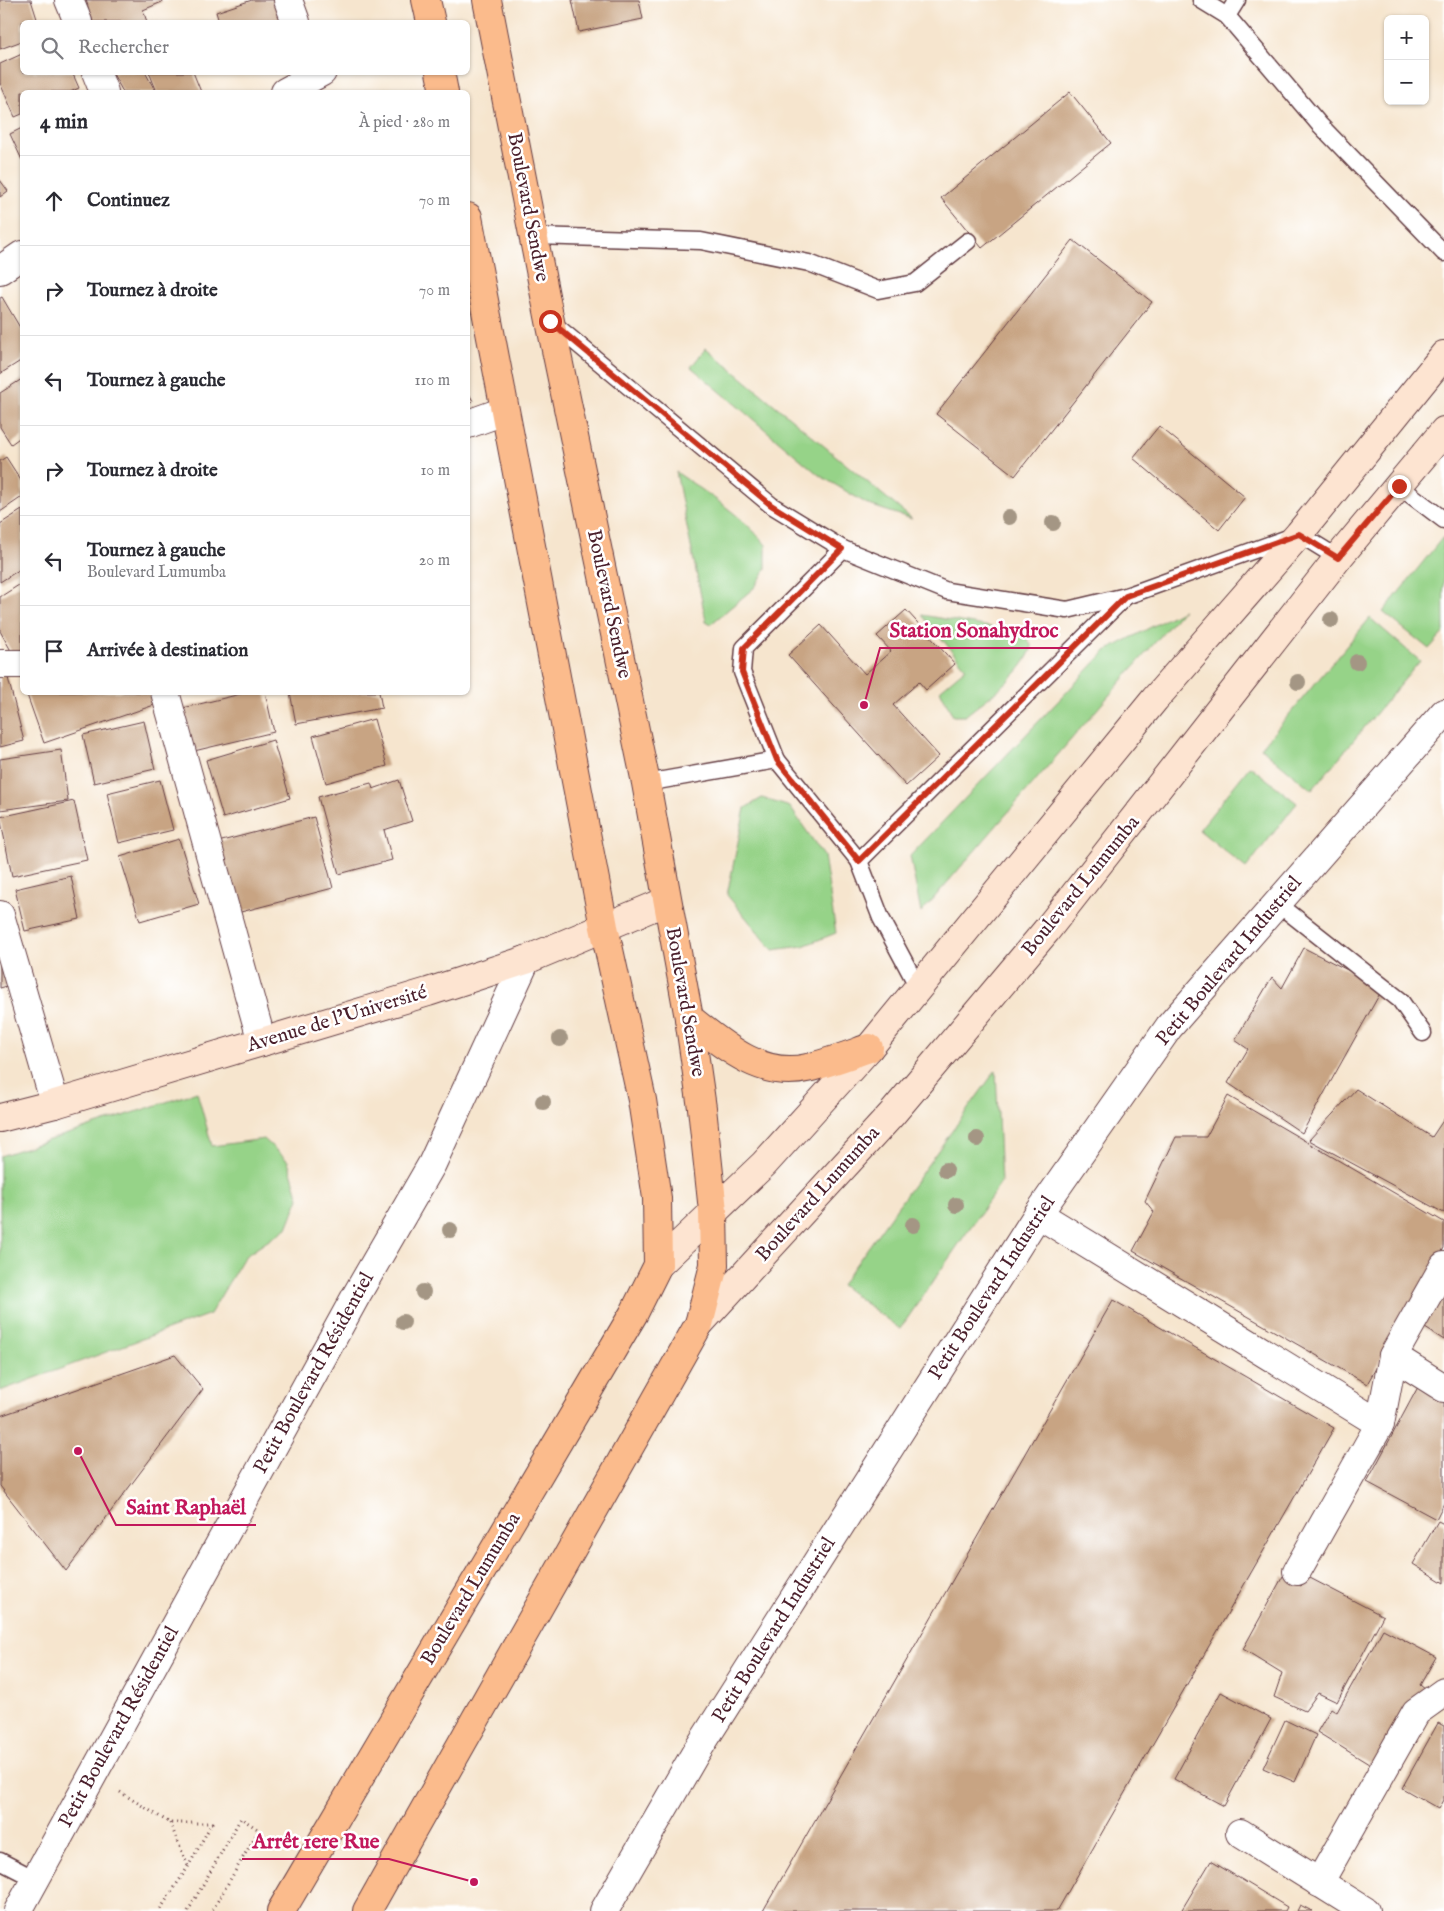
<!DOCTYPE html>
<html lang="fr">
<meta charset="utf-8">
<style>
body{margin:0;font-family:"IM FELL English",serif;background:#f7f7f7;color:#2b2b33}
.controls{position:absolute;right:15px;top:15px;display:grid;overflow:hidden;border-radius:8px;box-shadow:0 1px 4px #0004}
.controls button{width:45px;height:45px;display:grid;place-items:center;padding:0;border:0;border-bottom:1px solid #e1e1e2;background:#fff;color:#2b2b33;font:25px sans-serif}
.stop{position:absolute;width:15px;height:15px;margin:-11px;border:4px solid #c8321e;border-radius:50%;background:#fff}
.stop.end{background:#c8321e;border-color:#fff;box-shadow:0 1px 5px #0008}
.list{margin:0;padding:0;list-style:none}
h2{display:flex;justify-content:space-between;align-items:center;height:65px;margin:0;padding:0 20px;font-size:21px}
h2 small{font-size:16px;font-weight:400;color:#7c7c81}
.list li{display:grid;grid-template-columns:32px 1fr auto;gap:15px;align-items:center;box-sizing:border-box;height:90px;padding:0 20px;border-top:1px solid #e1e1e2}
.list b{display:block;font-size:19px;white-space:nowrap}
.list p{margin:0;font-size:16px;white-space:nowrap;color:#7c7c81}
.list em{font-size:16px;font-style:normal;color:#7c7c81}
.icon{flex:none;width:28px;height:28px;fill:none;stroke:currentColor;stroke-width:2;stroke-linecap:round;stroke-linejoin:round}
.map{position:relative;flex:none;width:1444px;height:1911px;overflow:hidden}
.search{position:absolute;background:#fff;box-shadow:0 1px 4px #0004;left:20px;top:20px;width:450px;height:55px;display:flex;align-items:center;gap:12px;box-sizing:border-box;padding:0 18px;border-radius:8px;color:#7c7c81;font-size:19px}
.panel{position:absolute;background:#fff;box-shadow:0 1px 4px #0004;left:20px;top:90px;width:450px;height:605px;border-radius:8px}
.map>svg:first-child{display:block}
</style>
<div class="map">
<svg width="1444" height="1911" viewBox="0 0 1444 1911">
<rect width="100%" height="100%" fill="#fff"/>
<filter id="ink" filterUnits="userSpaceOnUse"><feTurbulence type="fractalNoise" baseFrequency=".02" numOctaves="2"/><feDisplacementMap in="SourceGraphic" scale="10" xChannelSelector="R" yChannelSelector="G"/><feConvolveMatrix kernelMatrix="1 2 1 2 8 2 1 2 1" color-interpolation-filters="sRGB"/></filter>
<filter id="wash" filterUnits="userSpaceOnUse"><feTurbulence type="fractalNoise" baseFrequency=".0096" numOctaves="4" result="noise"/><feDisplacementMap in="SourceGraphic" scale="20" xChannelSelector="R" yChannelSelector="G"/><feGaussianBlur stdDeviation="1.12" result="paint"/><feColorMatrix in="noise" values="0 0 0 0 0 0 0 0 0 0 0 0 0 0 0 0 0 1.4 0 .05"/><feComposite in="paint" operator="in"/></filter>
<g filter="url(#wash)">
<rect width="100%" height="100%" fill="#f6e5ce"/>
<g fill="#96d388" stroke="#70795a">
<polygon points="706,348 912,519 869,505 819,475 691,367"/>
<path d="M676 472C708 494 741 514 766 545V569L755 587 711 624 706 621Z"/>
<polygon points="1443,537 1444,632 1429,649 1383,612"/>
<polygon points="1183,610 921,913 910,856 1106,651"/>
<path d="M922 615 1024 633 1032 647C1022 676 988 697 965 716H953L940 690 966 668Z"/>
<polygon points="1370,618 1420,661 1312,790 1261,748"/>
<polygon points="1250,766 1297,803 1246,868 1199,830"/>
<polygon points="762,798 790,807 824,856 836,933 803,946 773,950 727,895 745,808"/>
<polygon points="996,1070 1001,1183 900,1329 841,1285"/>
<polygon points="197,1092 212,1146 264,1139 288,1161 299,1198 287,1228 244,1257 210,1314 0,1391 0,1156"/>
</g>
<g id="blocks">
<g fill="#c8a483">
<polygon points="0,0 31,0 38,22 22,22 22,41 0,49"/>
<polygon points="86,0 161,0 162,2 143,10 147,22 93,22"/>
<polygon points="252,0 283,0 291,22 219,22 216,12"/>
<polygon points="572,0 639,0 643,19 579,32"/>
<polygon points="22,54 22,72 72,72 79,88 70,92 22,92 22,114 15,117 0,83 0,64"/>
<polygon points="112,72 145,72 156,92 123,92"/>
<polygon points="149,72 193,72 201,92 157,92"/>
<polygon points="1070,92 1111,143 982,248 941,198"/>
<polygon points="22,128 22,160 10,134"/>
<polygon points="0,180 8,191 0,197"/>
<polygon points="1073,240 1152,302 1015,476 936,414"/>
<polygon points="2,297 22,331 22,360 0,374 0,298"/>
<polygon points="22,379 22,436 11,444 0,427 0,393"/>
<polygon points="468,392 473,401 468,405"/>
<polygon points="1159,426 1245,497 1219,530 1133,458"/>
<polygon points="6,457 22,482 22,497 0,512 0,461"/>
<polygon points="22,510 22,568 0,582 0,524"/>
<polygon points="22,583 22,651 14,656 0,631 0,597"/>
<polygon points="906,610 955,664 926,690 919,682 893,705 939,756 906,786 788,655 821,625 865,674 891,651 877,636"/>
<polygon points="7,674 24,741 0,747 0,676"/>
<polygon points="26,692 157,692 160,703 44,743"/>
<polygon points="249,692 265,692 274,732 194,751 183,708"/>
<polygon points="290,692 379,692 382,708 296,724"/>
<polygon points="374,719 387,766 326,783 313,736"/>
<polygon points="144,721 155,769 94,783 83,735"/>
<polygon points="273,740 290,798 223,818 206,760"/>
<polygon points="61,750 68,801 0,810 0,759"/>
<polygon points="160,780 173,830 119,843 107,793"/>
<polygon points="399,780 412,821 384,830 392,860 339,874 318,797 371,783 373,789"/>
<polygon points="74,801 87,860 12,876 0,817"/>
<polygon points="314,817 333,888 237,913 218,842"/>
<polygon points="179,839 199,904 140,921 120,857"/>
<polygon points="71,876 80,919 25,931 15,889"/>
<polygon points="1304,948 1383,988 1302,1133 1228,1083 1248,1049 1235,1040 1272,977 1282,988"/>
<polygon points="0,953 11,985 0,988"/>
<polygon points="1356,1089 1432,1137 1444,1119 1444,1213 1309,1140"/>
<polygon points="1228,1096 1444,1222 1444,1248 1367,1384 1133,1251 1154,1212 1145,1201 1176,1137 1206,1137"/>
<polygon points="1444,1289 1444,1340 1422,1326"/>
<polygon points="1113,1300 1334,1428 1057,1911 763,1911"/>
<polygon points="175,1355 203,1389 66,1571 0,1486 0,1416"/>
<polygon points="1418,1387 1444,1401 1444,1503 1436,1519 1367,1482"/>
<polygon points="1438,1521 1444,1524 1444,1583 1413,1564"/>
<polygon points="1283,1576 1301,1586 1308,1577 1383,1616 1337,1702 1318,1693 1305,1711 1274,1697 1282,1673 1243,1649"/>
<polygon points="1383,1629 1436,1657 1420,1685 1426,1690 1377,1769 1317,1732 1331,1708 1337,1712"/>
<polygon points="1221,1692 1271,1719 1224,1806 1174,1779"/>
<polygon points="1285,1720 1316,1735 1295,1782 1263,1768"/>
<polygon points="1438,1723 1444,1726 1444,1800 1439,1809 1402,1788"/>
<polygon points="1211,1861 1287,1907 1285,1911 1181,1911"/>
<polygon points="1300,1905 1312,1911 1297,1911"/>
</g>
</g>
</g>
<g filter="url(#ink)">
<use href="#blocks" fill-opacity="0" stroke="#643d43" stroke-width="1"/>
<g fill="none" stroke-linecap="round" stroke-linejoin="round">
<g stroke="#643d43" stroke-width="19">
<g id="service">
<polyline points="1201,0 1227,16 1319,124 1444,253"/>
<polyline points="1227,16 1237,0"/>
<polyline points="534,236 701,241 809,263 878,290 915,283 968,241"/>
<polyline points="550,321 771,505 843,549 947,591 1067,610 1126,596 1299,534 1338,558"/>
<polyline points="1399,486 1444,520"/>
<polyline points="843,549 744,648 742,672 777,760 859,861 881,918 919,989"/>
<polyline points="646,783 777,760"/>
<polyline points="859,861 1126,596"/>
<polyline points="1277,903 1400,1000 1423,1033"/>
<polyline points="0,1861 35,1879"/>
</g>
</g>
<g stroke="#643d43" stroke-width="30">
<g id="minor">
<polyline points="69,0 78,22"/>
<polyline points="288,0 296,22"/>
<polyline points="96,72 104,92"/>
<polyline points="285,92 322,72"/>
<polyline points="0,270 22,255"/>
<polyline points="468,424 504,411"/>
<polyline points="0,664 22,664"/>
<polyline points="165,692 262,1042"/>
<polyline points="0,915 55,1104"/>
<polyline points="1038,1214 1380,1424"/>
<polyline points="1393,1356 1444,1388"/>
<polyline points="1297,1571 1380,1424 1393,1356 1444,1266"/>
<polyline points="1240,1833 1365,1911"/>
<polyline points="1319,1883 1416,1712 1444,1692"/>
<polyline points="604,1911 695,1754 1038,1214 1169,1027 1444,713"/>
</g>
</g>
<g stroke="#643d43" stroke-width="30">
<polyline id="tertiary" points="18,1911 357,1294 432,1164 526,960"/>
</g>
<g stroke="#643d43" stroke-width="30">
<g id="secondary">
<polyline points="0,1118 55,1104 428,992 526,960 667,901"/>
<polyline points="658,1265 764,1164 869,1048 1155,699 1299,534 1444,355"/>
<polyline points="699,1324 892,1114 1046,931 1338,558 1444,431"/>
</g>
</g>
<g stroke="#643d43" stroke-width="30">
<g id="trunk">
<polyline points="426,0 431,22"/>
<polyline points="440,72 444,92"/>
<path d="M689 1018C723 1045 761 1079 807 1068 828 1063 849 1055 869 1048"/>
<polyline points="281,1911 634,1313 658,1265 657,1198 642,1100 604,927 468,217"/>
<polyline points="367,1911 699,1324 714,1265 713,1211 702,1108 689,1018 646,783 550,321 487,0"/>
</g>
</g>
<g stroke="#643d43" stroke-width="3" stroke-dasharray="1 4" stroke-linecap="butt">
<polyline points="120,1792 170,1823 212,1823 188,1867 159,1911"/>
<polyline points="170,1823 188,1866"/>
<polyline points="188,1911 241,1818 259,1830 212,1911"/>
</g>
<use href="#service" stroke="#fff" stroke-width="16"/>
<use href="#minor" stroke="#fff" stroke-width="28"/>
<use href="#tertiary" stroke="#fff" stroke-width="28"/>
<use href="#secondary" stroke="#fde4d1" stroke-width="28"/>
<use href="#trunk" stroke="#fbbb8c" stroke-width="28"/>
</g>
<g fill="#a49684">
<circle cx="1009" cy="517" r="8"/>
<circle cx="1053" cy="523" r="8"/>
<circle cx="1331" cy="620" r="8"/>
<circle cx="1357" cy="662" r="8"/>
<circle cx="1298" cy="682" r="8"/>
<circle cx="560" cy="1039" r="8"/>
<circle cx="543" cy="1102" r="8"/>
<circle cx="977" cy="1139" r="8"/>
<circle cx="946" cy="1170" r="8"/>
<circle cx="956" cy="1205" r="8"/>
<circle cx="913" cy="1225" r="8"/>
<circle cx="450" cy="1230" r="8"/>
<circle cx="423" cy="1292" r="8"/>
<circle cx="403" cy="1322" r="8"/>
</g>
</g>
<g fill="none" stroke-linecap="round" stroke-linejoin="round" filter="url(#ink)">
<polyline stroke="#c8321e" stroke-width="6" points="550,321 771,505 842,549 744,648 742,672 777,760 859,861 1126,596 1299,534 1338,558 1399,486"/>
</g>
<g text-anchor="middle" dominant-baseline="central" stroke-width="5" stroke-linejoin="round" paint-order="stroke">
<g font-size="20" fill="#4a1f2b" stroke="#fff">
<text transform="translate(528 207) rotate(79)">Boulevard Sendwe</text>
<text transform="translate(609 604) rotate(78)">Boulevard Sendwe</text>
<text transform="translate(1081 886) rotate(-51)">Boulevard Lumumba</text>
<text transform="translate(1229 961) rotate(-50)">Petit Boulevard Industriel</text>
<text transform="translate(685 1002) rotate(80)">Boulevard Sendwe</text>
<text transform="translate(337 1019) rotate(-17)">Avenue de l’Université</text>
<text transform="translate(818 1194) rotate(-48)">Boulevard Lumumba</text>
<text transform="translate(992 1288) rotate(-57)">Petit Boulevard Industriel</text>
<text transform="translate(314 1373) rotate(-61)">Petit Boulevard Résidentiel</text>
<text transform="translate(471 1589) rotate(-59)">Boulevard Lumumba</text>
<text transform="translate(774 1630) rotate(-58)">Petit Boulevard Industriel</text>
<text transform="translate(119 1727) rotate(-61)">Petit Boulevard Résidentiel</text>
</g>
</g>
<path fill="none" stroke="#c2185b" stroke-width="2" d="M864 705L880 648H1069M78 1451L116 1525H256M474 1882L389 1859H242"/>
<g fill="#c2185b" stroke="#fff" stroke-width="2">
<circle cx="864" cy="705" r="5"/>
<circle cx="78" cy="1451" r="5"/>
<circle cx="474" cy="1882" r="5"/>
</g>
<g font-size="21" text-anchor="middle" font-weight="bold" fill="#c2185b" stroke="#fff" stroke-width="5" stroke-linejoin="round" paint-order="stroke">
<text x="974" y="637">Station Sonahydroc</text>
<text x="186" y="1514">Saint Raphaël</text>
<text x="316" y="1848">Arrêt 1ere Rue</text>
</g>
</svg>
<div class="controls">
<button>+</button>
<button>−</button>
</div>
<div class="stop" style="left:550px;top:321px"></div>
<div class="stop end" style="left:1399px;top:486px"></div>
<div class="search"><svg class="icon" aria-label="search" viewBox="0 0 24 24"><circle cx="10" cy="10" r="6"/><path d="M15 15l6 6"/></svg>Rechercher</div>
<section class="panel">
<h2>4 min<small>À pied · 280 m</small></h2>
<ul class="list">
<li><svg class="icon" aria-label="ahead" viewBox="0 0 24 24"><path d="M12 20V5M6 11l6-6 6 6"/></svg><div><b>Continuez</b></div><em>70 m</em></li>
<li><svg class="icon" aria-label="right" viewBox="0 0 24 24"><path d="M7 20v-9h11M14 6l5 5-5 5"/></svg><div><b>Tournez à droite</b></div><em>70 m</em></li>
<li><svg class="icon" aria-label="left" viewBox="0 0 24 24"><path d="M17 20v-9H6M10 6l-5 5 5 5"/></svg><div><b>Tournez à gauche</b></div><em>110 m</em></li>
<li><svg class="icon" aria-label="right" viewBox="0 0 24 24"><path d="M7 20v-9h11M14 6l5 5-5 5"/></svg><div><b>Tournez à droite</b></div><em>10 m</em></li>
<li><svg class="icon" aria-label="left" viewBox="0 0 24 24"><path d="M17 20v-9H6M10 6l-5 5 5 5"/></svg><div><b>Tournez à gauche</b><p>Boulevard Lumumba</p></div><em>20 m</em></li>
<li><svg class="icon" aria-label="arrive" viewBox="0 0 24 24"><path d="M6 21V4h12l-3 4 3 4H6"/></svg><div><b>Arrivée à destination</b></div></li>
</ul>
</section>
</div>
